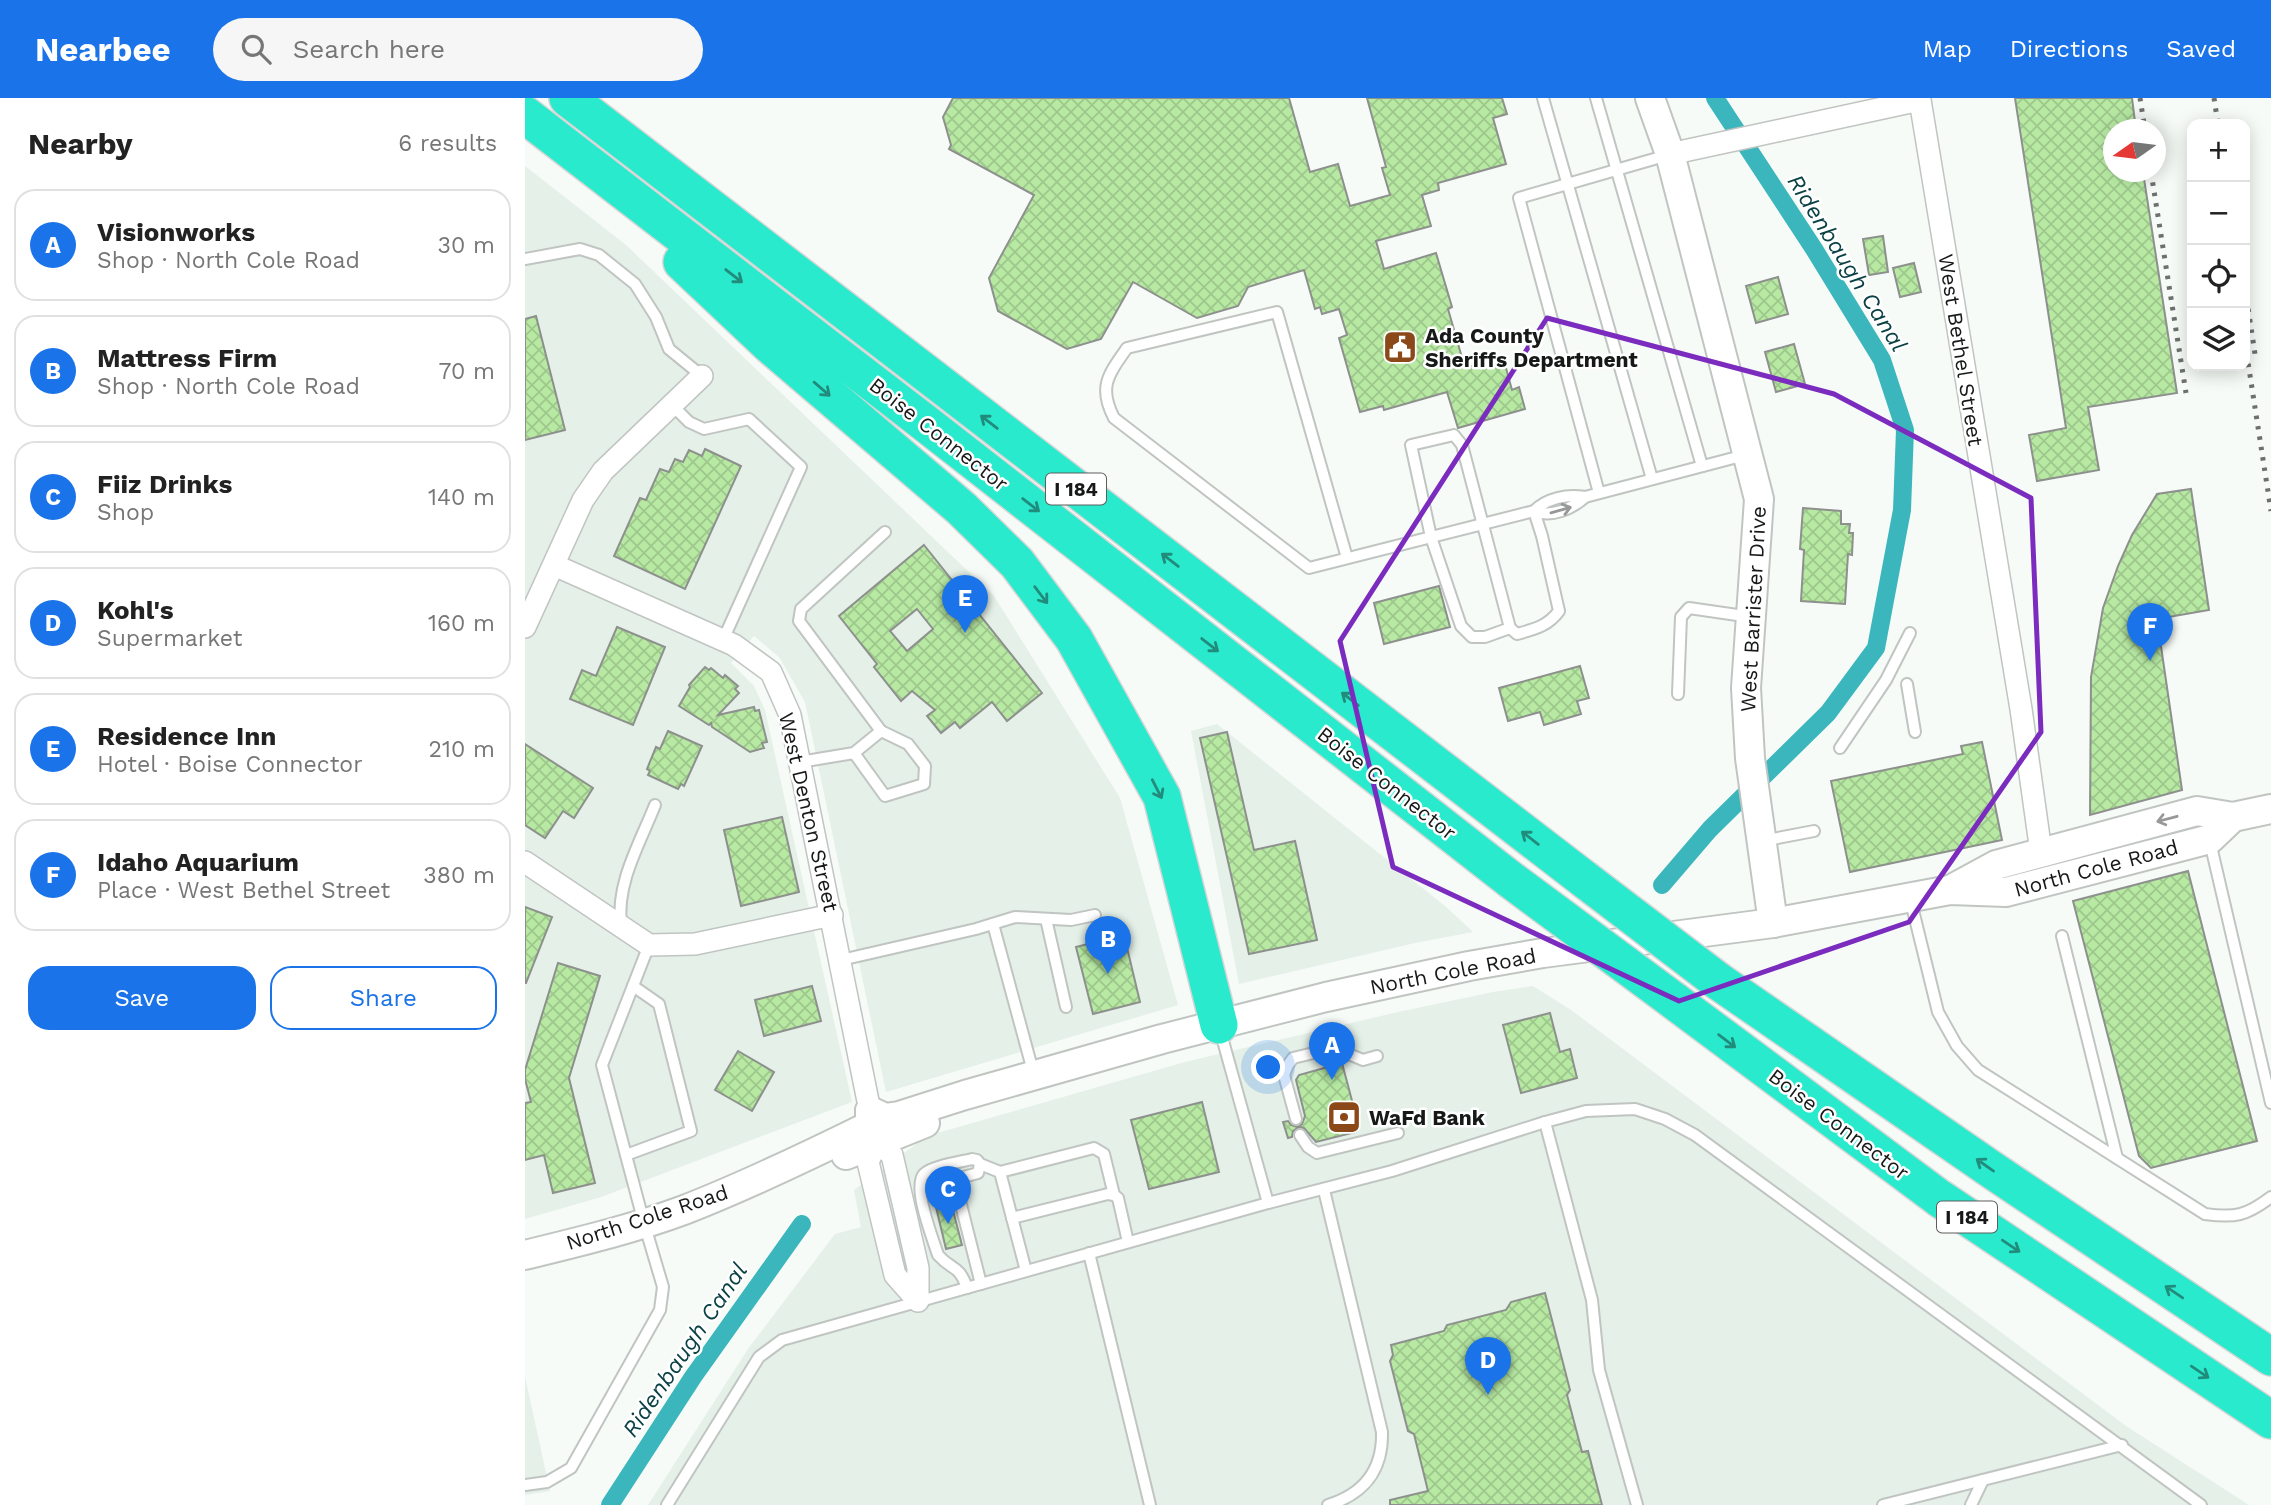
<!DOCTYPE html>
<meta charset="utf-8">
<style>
body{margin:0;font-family:"Work Sans",sans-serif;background:#f6f6f6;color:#222}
.controls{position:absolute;right:21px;top:21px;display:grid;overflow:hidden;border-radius:14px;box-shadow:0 4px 18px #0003}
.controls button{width:63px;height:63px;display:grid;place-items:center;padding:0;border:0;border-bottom:2px solid #e0e0e0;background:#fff;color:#222;font:35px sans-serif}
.compass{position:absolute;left:1578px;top:21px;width:63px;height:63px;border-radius:50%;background:#fff;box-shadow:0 4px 18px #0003;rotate:256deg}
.you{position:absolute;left:744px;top:970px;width:24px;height:24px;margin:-18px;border:5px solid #fff;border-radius:50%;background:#1a73e8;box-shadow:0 0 0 10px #1a73e833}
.badge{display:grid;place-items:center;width:46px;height:46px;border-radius:50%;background:#1a73e8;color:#fff;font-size:23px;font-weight:700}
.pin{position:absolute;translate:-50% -58px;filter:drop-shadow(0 2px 4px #0008)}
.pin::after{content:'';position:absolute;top:37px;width:24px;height:21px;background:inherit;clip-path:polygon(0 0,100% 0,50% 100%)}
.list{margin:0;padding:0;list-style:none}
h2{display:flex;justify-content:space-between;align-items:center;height:91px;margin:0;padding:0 28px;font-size:30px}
h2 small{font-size:23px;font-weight:400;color:#767676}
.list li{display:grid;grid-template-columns:46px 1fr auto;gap:21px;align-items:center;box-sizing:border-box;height:112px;margin:0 14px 14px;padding:0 14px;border:2px solid #e0e0e0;border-radius:21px}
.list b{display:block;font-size:26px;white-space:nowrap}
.list p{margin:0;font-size:23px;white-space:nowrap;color:#767676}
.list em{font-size:23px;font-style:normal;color:#767676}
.actions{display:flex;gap:14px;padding:21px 28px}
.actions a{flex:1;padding:16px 0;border:2px solid #1a73e8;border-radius:21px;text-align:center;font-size:24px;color:#1a73e8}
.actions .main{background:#1a73e8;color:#fff}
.icon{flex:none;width:38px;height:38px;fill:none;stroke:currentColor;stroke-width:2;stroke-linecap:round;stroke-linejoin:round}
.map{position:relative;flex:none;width:1746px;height:1407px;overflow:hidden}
header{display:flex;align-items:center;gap:42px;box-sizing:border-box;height:98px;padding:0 35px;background:#1a73e8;color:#fff}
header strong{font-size:33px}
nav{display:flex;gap:38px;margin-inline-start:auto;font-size:24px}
.search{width:490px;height:63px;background:#f6f6f6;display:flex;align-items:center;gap:18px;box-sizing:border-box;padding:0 24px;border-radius:38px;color:#767676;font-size:26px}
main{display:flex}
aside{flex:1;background:#fff}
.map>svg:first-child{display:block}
</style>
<header>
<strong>Nearbee</strong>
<div class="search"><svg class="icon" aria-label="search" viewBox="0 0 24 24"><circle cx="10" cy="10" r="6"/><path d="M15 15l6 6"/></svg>Search here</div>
<nav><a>Map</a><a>Directions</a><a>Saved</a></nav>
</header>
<main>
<aside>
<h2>Nearby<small>6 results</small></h2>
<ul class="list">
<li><span class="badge">A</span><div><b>Visionworks</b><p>Shop · North Cole Road</p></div><em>30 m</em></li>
<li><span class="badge">B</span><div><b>Mattress Firm</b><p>Shop · North Cole Road</p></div><em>70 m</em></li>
<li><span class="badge">C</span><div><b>Fiiz Drinks</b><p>Shop</p></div><em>140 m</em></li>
<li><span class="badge">D</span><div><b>Kohl's</b><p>Supermarket</p></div><em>160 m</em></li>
<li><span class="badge">E</span><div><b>Residence Inn</b><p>Hotel · Boise Connector</p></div><em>210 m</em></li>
<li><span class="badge">F</span><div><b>Idaho Aquarium</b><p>Place · West Bethel Street</p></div><em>380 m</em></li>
</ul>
<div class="actions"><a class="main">Save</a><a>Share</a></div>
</aside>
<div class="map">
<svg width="1746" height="1407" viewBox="0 0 1746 1407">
<defs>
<pattern id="building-cross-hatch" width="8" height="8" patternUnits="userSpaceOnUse" patternTransform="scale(1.75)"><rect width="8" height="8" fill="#b7e9a3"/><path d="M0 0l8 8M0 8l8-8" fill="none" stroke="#9dc78c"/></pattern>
</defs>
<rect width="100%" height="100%" fill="#f6fbf7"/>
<g fill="#e4f0e8">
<polygon points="0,68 101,147 469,498 595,700 653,907 361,994 280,604 254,559 229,538 206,565 229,588 240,612 327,1004 76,1099 0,1121"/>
<polygon points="692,626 920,808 948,834 890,845 714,886 666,633"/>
<polygon points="1008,888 1046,912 1601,1328 1724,1407 123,1407 223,1251 310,1136 336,1129 329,1092 402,1038 660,964 873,914 968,894"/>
<polygon points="0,1279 25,1393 0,1397"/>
</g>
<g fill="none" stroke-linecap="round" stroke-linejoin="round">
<g stroke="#3bb6bc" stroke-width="18">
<polyline points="1137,787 1185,731 1303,615 1351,550 1377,412 1380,332 1357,262 1289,151 1190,0"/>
<polyline points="85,1407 168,1279 277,1126"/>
</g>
</g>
<g fill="url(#building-cross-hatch)" stroke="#8d908c" stroke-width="2" fill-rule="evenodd">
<polygon points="428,0 764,0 785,74 813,66 825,108 865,97 857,70 861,69 842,0 977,0 982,16 968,20 981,66 913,85 914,92 897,97 906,128 851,143 859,171 911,155 927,209 923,211 940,270 978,259 987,292 994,289 1000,311 933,330 922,294 859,312 858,308 835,314 814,240 822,237 814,211 797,216 795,209 790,211 779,172 723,189 713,208 672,220 608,184 576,241 542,251 473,213 464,180 509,97 424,51 426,47 418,19"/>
<polygon points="1490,0 1607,0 1611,32 1588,32 1588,74 1618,74 1652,295 1563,309 1574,372 1512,383 1504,337 1541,330"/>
<polygon points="1358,138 1363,174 1344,177 1338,141"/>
<polygon points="1389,165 1396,194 1375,199 1368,170"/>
<polygon points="1253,179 1263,216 1231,225 1221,188"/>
<polygon points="11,218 40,332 0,342 0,221"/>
<polygon points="1269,246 1280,286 1251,294 1240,254"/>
<polygon points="180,351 216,368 160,491 89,458 115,400 121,402 135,371 144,374 150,361 158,364 164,352 177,358"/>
<polygon points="1666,391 1684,512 1632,521 1657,692 1565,717 1566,579 1578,510 1593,468 1607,437 1632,396"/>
<polygon points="1278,410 1316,413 1316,426 1325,426 1324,435 1328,435 1327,457 1323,456 1320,506 1276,503 1279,452 1275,451"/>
<path d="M399 447 517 595 482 623 467 604 435 630 430 624 416 635 402 618 410 612 387 593 376 603 349 569 352 566 314 518ZM392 511 408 531 382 553 365 533Z"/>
<polygon points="914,488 925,529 859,546 849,505"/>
<polygon points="92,529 140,549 108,627 45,601 57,572 71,578"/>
<polygon points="1055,568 1064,600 1052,603 1056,616 1019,627 1015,614 983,623 974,590"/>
<polygon points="180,569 184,572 186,570 198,580 200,577 213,588 210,591 214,595 193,617 229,609 230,613 234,612 242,644 237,645 239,650 225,654 187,629 186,625 184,627 154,608 165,589 164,587"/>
<polygon points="143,633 177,648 159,688 156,686 153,691 123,677 125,673 122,671 131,649 135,651"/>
<polygon points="702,634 729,752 770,743 792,842 724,856 675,640"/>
<polygon points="1457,644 1477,742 1325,774 1306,683 1438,656 1436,648"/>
<polygon points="0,646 68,690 49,720 38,713 20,740 0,727"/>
<polygon points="257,719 274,794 216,808 199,732"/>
<polygon points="1663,773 1732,1043 1626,1070 1614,1058 1548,803"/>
<polygon points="0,809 27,819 1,885 0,885"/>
<polygon points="599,837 615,904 568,916 551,849"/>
<polygon points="33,865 75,878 44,980 70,1085 28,1095 19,1057 0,1062 0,1005 6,1004 0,981 0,972"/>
<polygon points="287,888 296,923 239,938 230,902"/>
<polygon points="1025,915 1035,954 1045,951 1052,980 996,995 978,927"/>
<polygon points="213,953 249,974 227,1013 190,992"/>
<polygon points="817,965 834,1029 831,1034 791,1044 779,1030 774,1029 768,1033 767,1039 763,1040 758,1024 763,1023 766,1027 772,1029 777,1026 780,1018 771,982 774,977"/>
<polygon points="677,1004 694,1074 624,1091 606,1022"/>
<polygon points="425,1101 437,1147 421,1151 410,1105"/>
<polygon points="1020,1195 1045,1292 1042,1297 1057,1354 1063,1353 1077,1407 865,1407 865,1402 903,1393 889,1336 883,1333 865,1263 868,1257 866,1247 919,1233 922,1227 981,1212 986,1204"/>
</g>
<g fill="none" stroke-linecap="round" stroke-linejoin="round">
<g stroke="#c0c5c2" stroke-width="14">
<g id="lane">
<polyline points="1018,0 1127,381"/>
<polyline points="1071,0 1177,368"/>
<polyline points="0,161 55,151 74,157 110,186 131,219 144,251 177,278"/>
<polyline points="147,307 164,324 179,331 224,321 276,369 198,542"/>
<polyline points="1074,395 994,100 1143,57"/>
<path d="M1009 413C1026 420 1047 411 1060 399"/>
<path d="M822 460 752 214 602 250C583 277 573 289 589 320L784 470 1009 413C1022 400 1042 396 1060 399L1220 357"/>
<path d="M985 530 960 539H947L936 528 906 439 886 347 929 337 937 347 985 530 992 536C1010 531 1023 528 1034 513L1017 438 1009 413"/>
<polyline points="1382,586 1390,634"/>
<polyline points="1153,596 1156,519 1164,510 1226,519"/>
<polyline points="1315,650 1361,582 1385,535"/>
<polyline points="329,655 360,698 399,686 400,668 383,646 356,633"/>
<polyline points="275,664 329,655 356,633 274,523 276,511 360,434"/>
<polyline points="1237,743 1289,733"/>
<polyline points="1685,744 1746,1005"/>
<path d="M1385 800 1413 914 1432 948 1453 972 1680 1116C1710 1120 1721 1118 1746 1099"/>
<polyline points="521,821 541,909"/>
<path d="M96 826C91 785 115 745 130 707"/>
<polyline points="468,826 509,977"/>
<polyline points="1537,838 1592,1060"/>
<polyline points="316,862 451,831 490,819 546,822 570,817"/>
<polyline points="695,932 743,1105"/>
<polyline points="771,1021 759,977 763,967 768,960 809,950 838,962 852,958"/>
<polyline points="1020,1024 1067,1202 1074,1272 1112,1407"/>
<polyline points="775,1037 783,1049 792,1055 873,1035"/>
<polyline points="101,1057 166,1033 134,906 108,888"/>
<polyline points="455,1066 475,1074 501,1173"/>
<polyline points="475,1074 569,1050 579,1056 589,1097"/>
<path d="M799 1092 857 1334C858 1372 839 1396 803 1407"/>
<polyline points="487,1120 583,1096 589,1097 593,1100 603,1144"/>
<polyline points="564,1155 625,1407"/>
<path d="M442 1190C434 1166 427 1173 413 1157 408 1141 387 1089 399 1076 407 1068 436 1064 447 1061L452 1062 455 1066 453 1075 435 1080 431 1087 456 1186"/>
<polyline points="0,1387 22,1384 46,1370 135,1212 138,1189 119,1125 77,967 124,847"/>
<polyline points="142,1407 234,1259 257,1242 743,1105 867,1073 1020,1024 1061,1013 1110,1011 1140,1021 1170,1037 1676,1407"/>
<polyline points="1358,1407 1597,1347"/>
<polyline points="1446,1407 1458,1382"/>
</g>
</g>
<g stroke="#c0c5c2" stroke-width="24">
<g id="street">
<polyline points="1145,56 1395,2 1496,611 1516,754"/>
<polyline points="29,467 209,547 246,574 265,617 345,1013"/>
<polyline points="0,529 58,402 78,373 177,278"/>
<polyline points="0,764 124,847 170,846 307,817"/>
<polygon points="352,1044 367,1057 393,1170 393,1203 370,1177 343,1064"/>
</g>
</g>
<g stroke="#c0c5c2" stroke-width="32">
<g id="secondary">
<polyline points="1125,0 1145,56 1234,401 1221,590 1225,660 1248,825"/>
<polyline points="1425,792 1471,767 1672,713 1708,719 1746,711"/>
<polyline points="345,1013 360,1020 374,1018 440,997 637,941 801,899 944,868 1018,855 1248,825 1425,792 1481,794 1685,741 1708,719"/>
<polyline points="321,1057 400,1025"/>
<path d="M0 1157C53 1144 108 1131 159 1112 221 1088 281 1059 340 1030L345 1024V1013"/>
</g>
</g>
<g stroke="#d5d6d5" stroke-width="40">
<g id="highway">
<polyline points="43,0 1059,781"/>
<polyline points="0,17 400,325 986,782"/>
<polyline points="157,164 245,247 436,410 492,465 549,541 637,699 694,927"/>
<polyline points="1193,883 1467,1072 1746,1259"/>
<polyline points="1148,902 1414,1100 1746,1322"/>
</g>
</g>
<use href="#lane" stroke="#fff" stroke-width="10"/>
<use href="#street" stroke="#fff" stroke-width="21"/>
<use href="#secondary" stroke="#fff" stroke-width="28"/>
<use href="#highway" stroke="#29eacd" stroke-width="37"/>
<g stroke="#6d706e" stroke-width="5" stroke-dasharray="3.5 7" stroke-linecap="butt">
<polyline points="1615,0 1620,32"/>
<polyline points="1689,0 1693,26"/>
<polyline points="1626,74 1661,295"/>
<polyline points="1720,190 1730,256"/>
<polyline points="1720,245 1746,413"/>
</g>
<g stroke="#d5d6d5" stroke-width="40" stroke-linecap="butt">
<g id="highway-bridge">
<polyline points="1059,781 1193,883"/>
<polyline points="986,782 1148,902"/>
</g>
</g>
<use href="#highway-bridge" stroke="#29eacd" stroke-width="37"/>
</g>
<defs><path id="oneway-shaft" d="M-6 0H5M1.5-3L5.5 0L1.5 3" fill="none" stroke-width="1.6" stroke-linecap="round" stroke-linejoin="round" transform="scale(1.75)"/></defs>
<g stroke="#218c7c">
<use href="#oneway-shaft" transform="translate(209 178) rotate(38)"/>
<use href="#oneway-shaft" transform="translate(297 291) rotate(41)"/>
<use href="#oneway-shaft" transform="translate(464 324) rotate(-142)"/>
<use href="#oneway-shaft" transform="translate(506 407) rotate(38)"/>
<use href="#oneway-shaft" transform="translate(645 462) rotate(-142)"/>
<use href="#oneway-shaft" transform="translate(516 497) rotate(53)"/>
<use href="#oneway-shaft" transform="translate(685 547) rotate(38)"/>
<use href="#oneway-shaft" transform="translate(825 601) rotate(-142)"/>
<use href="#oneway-shaft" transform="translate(632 691) rotate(63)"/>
<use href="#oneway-shaft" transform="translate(1005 740) rotate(-142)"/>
<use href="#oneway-shaft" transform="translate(1202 943) rotate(37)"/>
<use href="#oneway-shaft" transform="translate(1460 1067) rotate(-145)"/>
<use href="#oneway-shaft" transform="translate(1486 1148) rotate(34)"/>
<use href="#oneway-shaft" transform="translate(1649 1194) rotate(-146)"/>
<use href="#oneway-shaft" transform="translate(1675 1274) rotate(34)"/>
</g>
<g stroke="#979897">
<use href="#oneway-shaft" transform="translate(1036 412) rotate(-16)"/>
<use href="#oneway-shaft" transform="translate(1642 721) rotate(165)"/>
</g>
<path fill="none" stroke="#7b2cbf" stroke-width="5" stroke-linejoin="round" d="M1022 220 1309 296 1506 400 1516 634 1384 824 1154 903 868 769 815 543Z"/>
<defs>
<g id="civic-square" transform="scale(1.75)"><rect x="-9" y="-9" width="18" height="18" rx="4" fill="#8b4919" stroke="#fff"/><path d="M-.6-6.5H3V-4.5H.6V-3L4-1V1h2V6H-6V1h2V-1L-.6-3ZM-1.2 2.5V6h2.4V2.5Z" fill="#fff"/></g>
<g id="bank-square" transform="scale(1.75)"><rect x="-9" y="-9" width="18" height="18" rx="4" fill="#8b4919" stroke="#fff"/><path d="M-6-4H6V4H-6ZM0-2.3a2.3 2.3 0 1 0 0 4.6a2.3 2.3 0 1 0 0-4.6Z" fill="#fff"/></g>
</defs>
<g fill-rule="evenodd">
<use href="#civic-square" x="875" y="249"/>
<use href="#bank-square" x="819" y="1019"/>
</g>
<g text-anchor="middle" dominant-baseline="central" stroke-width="5" stroke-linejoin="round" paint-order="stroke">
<g fill="#fff" stroke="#5d5e5d" stroke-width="2">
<rect x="521" y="375.5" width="60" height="31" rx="5"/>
<rect x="1412" y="1103.5" width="60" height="31" rx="5"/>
</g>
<g font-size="19" font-weight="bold" fill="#171918">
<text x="551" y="391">I 184</text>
<text x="1442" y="1119">I 184</text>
</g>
<g font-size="21" font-weight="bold" fill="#171918" stroke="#fff" text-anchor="start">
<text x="900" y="237">Ada County<tspan x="900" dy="24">Sheriffs Department</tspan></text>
<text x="844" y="1019">WaFd Bank</text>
</g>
<g font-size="21" fill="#171918" stroke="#fff">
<text transform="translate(1436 252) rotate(81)">West Bethel Street</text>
<text transform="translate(414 336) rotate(38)">Boise Connector</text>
<text transform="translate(1228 511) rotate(-87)">West Barrister Drive</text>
<text transform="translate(862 685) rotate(38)">Boise Connector</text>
<text transform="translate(284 714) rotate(77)">West Denton Street</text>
<text transform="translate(1571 770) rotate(-15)">North Cole Road</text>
<text transform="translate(928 873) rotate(-11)">North Cole Road</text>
<text transform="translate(1314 1026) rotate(37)">Boise Connector</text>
<text transform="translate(122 1119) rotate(-18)">North Cole Road</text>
</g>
<g font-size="23" font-style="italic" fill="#094144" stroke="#fff">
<text transform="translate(1322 165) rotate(58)">Ridenbaugh Canal</text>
<text transform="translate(160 1252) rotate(-56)">Ridenbaugh Canal</text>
</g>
</g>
</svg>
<div class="controls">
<button>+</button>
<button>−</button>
<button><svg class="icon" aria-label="locate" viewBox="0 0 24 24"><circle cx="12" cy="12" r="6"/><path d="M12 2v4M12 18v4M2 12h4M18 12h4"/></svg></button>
<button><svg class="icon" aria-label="layers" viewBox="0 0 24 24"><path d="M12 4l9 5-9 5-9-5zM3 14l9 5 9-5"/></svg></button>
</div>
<svg class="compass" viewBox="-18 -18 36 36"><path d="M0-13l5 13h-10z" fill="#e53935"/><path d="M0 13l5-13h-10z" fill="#767676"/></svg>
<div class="you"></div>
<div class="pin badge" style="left:807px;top:982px">A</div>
<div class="pin badge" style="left:583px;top:876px">B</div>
<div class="pin badge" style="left:423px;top:1126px">C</div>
<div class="pin badge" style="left:963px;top:1297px">D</div>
<div class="pin badge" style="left:440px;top:535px">E</div>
<div class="pin badge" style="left:1625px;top:563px">F</div>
</div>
</main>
